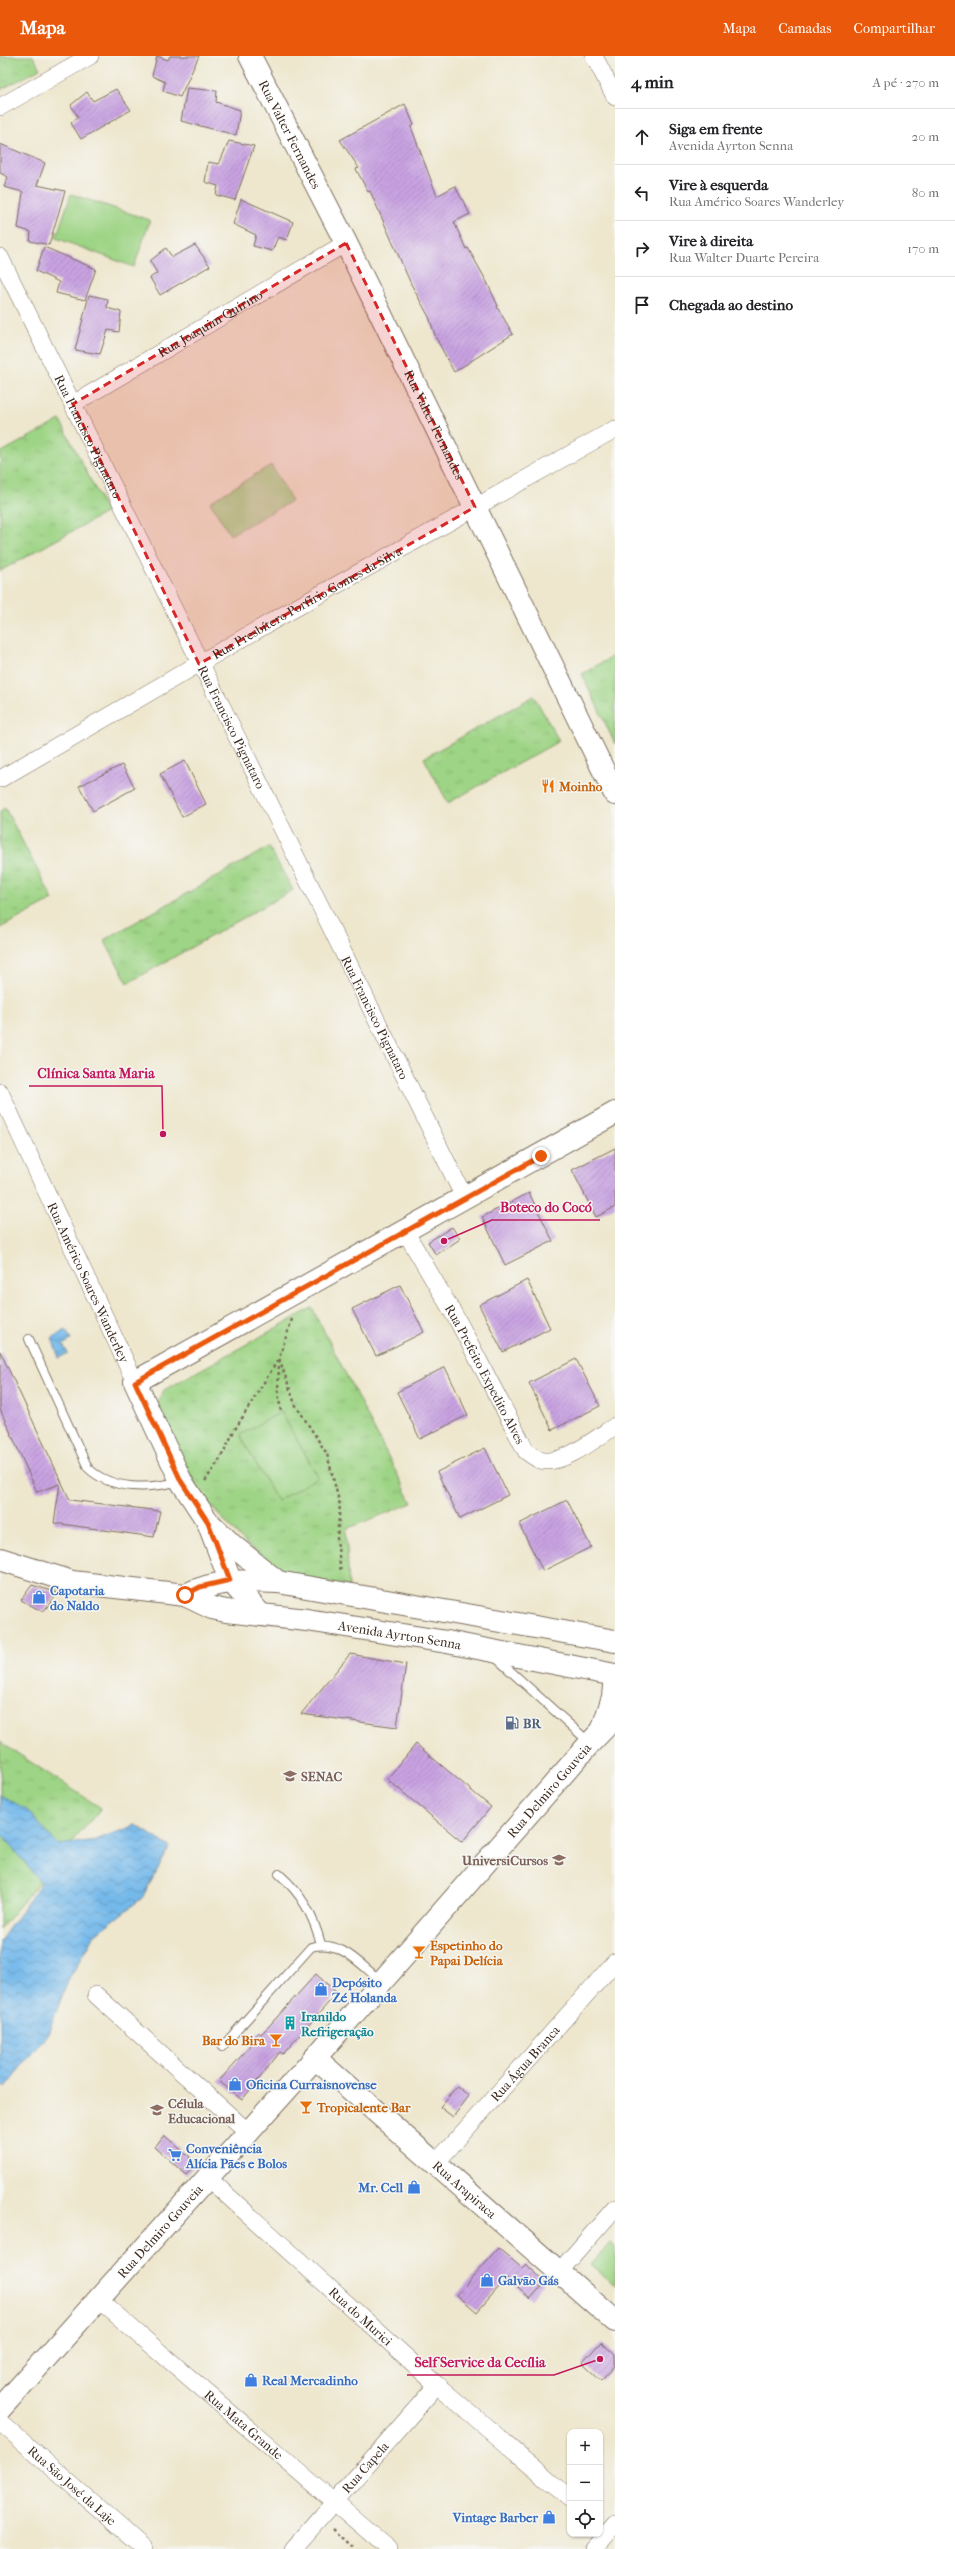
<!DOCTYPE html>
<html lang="pt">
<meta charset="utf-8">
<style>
body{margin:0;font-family:"IM FELL French Canon",serif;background:#f2f2f2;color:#202124}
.controls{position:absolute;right:12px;bottom:12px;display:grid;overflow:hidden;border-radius:8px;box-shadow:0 1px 3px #0004}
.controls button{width:36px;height:36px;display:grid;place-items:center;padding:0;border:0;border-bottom:1px solid #e0e0e0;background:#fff;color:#202124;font:20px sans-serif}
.stop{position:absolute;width:12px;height:12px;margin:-9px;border:3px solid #ea580c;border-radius:50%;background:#fff}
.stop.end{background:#ea580c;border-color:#fff;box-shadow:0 1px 4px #0008}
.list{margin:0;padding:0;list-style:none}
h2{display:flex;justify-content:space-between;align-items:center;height:52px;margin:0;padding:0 16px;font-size:17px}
h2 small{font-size:13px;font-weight:400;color:#757577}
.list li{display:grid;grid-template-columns:26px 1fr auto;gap:12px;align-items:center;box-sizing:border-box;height:56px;padding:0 16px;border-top:1px solid #e0e0e0}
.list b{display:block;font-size:15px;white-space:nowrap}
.list p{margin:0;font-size:13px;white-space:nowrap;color:#757577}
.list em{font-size:13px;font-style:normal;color:#757577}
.icon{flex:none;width:22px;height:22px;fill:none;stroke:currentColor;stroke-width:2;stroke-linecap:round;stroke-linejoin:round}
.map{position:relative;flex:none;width:615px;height:2493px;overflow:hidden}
header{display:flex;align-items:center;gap:24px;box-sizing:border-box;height:56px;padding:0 20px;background:#ea580c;color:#fff}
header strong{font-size:19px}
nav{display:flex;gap:22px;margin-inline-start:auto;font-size:14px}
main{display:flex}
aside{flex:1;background:#fff}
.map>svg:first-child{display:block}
</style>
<header>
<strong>Mapa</strong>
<nav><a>Mapa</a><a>Camadas</a><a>Compartilhar</a></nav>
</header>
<main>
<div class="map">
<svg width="615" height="2493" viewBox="0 0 615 2493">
<defs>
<pattern id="grass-tufts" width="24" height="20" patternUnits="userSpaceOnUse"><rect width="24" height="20" fill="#9ed485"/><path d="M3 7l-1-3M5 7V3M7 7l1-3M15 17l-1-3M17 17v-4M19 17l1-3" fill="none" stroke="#89b672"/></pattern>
<pattern id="water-waves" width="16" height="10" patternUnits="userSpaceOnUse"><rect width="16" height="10" fill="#74b9eb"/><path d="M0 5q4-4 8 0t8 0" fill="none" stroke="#6097be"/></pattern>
<pattern id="building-hatch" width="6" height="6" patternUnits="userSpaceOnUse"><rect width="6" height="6" fill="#c9a3e2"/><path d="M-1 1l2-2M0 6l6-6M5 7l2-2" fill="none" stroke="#a485b7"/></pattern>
</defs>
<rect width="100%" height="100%" fill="#f6f6f2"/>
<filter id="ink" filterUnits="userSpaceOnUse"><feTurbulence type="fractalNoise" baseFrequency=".025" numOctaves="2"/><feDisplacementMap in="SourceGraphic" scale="8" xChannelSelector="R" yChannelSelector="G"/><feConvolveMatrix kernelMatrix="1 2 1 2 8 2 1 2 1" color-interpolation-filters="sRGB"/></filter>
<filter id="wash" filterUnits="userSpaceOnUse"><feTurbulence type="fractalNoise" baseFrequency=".012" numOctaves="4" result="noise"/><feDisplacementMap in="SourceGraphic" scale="16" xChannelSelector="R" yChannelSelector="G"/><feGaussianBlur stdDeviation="0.9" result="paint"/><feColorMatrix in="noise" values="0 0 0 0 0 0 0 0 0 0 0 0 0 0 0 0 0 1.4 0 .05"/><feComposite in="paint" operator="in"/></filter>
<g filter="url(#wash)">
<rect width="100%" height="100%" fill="#eee7ce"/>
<g fill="url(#grass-tufts)" stroke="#6c7f52">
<polygon points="0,0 33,0 40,13 0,34"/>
<polygon points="60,364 107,456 0,515 0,397"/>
<polygon points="615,599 615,688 582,618"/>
<polygon points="534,640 559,685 448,747 424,702"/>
<polygon points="5,752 53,844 0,872 0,755"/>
<polygon points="269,791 293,834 128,927 104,884"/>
<polygon points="312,1252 412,1447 346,1473 349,1531 280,1517 244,1486 211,1450 193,1424 156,1351 164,1334"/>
<polygon points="0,1686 101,1752 0,1873"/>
</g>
<g fill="#9ed485" stroke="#6c7f52">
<polygon points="71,138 150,164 134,211 56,182"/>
<polygon points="271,409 292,445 230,479 210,446"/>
<polygon points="281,1356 318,1421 277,1445 240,1379"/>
<polygon points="610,2187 615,2191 615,2230 591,2209"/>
</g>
<g fill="url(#water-waves)" stroke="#587284">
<polygon points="66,1274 71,1284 63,1289 68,1297 59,1302 52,1282"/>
<polygon points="0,1739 26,1753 58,1789 96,1784 136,1769 170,1791 142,1842 93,1880 68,1925 48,1977 5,2031 0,2027 0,1885 41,1827 0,1776"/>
</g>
<g id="blocks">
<g fill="url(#building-hatch)">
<polygon points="157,0 168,4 170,0 199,0 180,41 163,35 165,26 152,20"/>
<polygon points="187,32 217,35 216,46 240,54 236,79 181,65"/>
<polygon points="116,33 131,54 81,83 71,67 78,61 71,49 87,36 93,45"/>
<polygon points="405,48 414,69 411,71 437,140 455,130 470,158 454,166 466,193 468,192 487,226 498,250 497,251 513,278 454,316 436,282 429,261 411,228 370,135 368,136 356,113 359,112 340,84"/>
<polygon points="229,85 254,90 235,144 216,139 218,130 205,126 208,106 219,108"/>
<polygon points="0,88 45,107 37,129 65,135 49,189 30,185 31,176 18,172 23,136 4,131 8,121 0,117"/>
<polygon points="241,143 293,166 287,184 278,181 272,195 253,190 256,179 233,168"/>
<polygon points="195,189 210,210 160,239 150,222 157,217 150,205 166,192 172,201"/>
<polygon points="44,191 96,213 85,244 56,237 59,226 36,215"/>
<polygon points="89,239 108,243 107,252 121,256 119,276 108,274 100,298 75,294"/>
<polygon points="185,705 206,748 182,761 160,718"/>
<polygon points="122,709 135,732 93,755 79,730"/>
<polygon points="615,1092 615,1151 596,1161 572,1114"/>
<polygon points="529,1137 553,1185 505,1209 482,1161"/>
<polygon points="452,1171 460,1183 436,1199 428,1186"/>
<polygon points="527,1224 550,1272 503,1296 479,1249"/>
<polygon points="400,1229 424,1276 376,1300 352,1253"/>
<polygon points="0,1295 70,1444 160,1455 154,1481 54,1467 60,1428 37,1436 13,1382 0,1353"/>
<polygon points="576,1303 600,1350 552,1374 529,1327"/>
<polygon points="445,1311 468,1359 420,1383 397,1336"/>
<polygon points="485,1392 508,1439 460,1463 437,1416"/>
<polygon points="567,1444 591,1491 543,1515 519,1468"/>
<polygon points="32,1529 58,1537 43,1556 21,1544"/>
<polygon points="350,1598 406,1608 397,1671 301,1658"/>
<polygon points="416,1688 491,1751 462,1786 387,1723"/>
<polygon points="316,1918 337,1937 283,1998 280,1996 242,2044 219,2025 251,1989 249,1987 258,1976 261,1978 269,1970"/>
<polygon points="457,2030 469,2040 453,2061 440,2051"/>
<polygon points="164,2079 196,2107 186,2119 155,2091"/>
<polygon points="498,2192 522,2212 526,2208 545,2226 530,2243 507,2222 477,2256 457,2239"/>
<polygon points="601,2286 615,2299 615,2310 601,2325 582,2307"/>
</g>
</g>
</g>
<g filter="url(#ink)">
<use href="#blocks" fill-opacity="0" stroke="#7a6c5c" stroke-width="1"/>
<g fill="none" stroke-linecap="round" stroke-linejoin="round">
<g stroke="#7a6c5c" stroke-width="10">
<g id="lane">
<path d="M29 1283 88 1412C112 1435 151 1433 180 1425"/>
<polyline points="495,1601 589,1686"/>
<path d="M279 1818C302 1838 313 1859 321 1888"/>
<path d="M222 1991 311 1891C340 1883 360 1908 381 1925"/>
</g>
</g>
<g stroke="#7a6c5c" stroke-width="18">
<g id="street">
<polyline points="594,0 615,41"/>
<polyline points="0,51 90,0"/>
<path id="s1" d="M0 201 464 1141"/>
<path id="s2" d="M73 348 346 187"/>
<path id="s3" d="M0 723 276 563 615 373"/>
<path id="s4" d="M0 1036 135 1326"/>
<path id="s5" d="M405 1175 459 1267 526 1395C530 1398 535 1402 540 1404 561 1411 598 1381 615 1370"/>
<polyline points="96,1939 248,2076"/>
<path id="s6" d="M435 2108 615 1906"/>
<path id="s7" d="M208 2122 437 2329 570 2442"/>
<polyline points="559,2216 615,2152"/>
<path id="s8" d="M99 2244 389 2493"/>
<path id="s9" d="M0 2366 145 2493"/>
<path id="s10" d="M293 2493 437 2329"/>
<polyline points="594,2493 615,2469"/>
</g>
</g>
<g stroke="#7a6c5c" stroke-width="24">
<g id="secondary">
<path id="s11" d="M250 0 346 187 615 738"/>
<polyline points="261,1559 230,1524 208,1466 181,1425 135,1326 615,1057"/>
<polyline points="603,1672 613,1641 615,1619"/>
<path id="s12" d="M315 2002 615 2265"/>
<path id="s13" d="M0 2353 315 2002 590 1687 615 1661"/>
</g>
</g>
<g stroke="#7a6c5c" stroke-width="24">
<g id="primary">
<polyline points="208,1466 233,1490 278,1526"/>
<path id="s14" d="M0 1503 72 1526 185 1539 212 1552 226 1555 307 1564 447 1586 615 1619"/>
<path d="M185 1539C215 1524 245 1524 278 1526L615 1585"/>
</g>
</g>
<g stroke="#7a6c5c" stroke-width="2.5" stroke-dasharray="3 3" stroke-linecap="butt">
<polyline points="292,1263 279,1302 295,1348 327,1398 340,1449 337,1483 341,1517"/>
<polyline points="279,1304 278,1336 281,1356"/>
<polyline points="205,1425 220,1403 234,1375 279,1302"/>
<polyline points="333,2473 355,2493"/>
</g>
<use href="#lane" stroke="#fff" stroke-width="8"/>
<use href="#street" stroke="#fff" stroke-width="17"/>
<use href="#secondary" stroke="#fff" stroke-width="22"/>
<use href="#primary" stroke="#fff" stroke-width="22"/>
</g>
</g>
<g fill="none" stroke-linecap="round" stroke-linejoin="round" filter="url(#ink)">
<polyline stroke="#ea580c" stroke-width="5" points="185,1539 200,1531 230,1524 208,1466 181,1425 135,1326 541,1100"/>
</g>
<path fill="#d62828" fill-opacity="0.2" stroke="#d62828" stroke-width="3" stroke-dasharray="8 5" stroke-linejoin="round" d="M346 187 475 451 199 608 73 348Z"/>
<defs>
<g id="restaurant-bare" transform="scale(1.08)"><path d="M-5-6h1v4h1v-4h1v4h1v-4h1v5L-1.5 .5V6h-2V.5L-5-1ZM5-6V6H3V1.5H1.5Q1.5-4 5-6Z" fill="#e8710a" stroke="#f6f6f2" stroke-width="2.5" paint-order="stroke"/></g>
<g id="shop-bare" transform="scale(1.08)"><path d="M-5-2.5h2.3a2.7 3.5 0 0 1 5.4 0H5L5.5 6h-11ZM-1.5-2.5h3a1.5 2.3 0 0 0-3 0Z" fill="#3f7fe0" stroke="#f6f6f2" stroke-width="2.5" paint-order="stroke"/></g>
<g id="fuel-bare" transform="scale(1.08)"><path d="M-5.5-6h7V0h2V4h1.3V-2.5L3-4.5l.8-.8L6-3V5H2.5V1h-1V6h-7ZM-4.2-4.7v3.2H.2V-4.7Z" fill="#5c6f8a" stroke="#f6f6f2" stroke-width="2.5" paint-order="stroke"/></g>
<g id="university-bare" transform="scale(1.08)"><path d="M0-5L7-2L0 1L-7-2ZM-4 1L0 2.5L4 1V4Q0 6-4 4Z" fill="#8d6e63" stroke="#f6f6f2" stroke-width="2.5" paint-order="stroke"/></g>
<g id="school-bare" transform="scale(1.08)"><path d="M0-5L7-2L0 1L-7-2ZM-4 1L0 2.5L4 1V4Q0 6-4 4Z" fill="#8d6e63" stroke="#f6f6f2" stroke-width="2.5" paint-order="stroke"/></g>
<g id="bar-bare" transform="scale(1.08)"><path d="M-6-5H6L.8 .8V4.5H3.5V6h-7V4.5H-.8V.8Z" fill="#e8710a" stroke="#f6f6f2" stroke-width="2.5" paint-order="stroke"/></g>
<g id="building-bare" transform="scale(1.08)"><path d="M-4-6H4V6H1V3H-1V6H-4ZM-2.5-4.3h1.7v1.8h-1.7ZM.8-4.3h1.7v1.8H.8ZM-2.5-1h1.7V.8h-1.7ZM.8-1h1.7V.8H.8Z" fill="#0f9aa8" stroke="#f6f6f2" stroke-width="2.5" paint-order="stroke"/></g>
<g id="supermarket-bare" transform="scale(1.08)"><path d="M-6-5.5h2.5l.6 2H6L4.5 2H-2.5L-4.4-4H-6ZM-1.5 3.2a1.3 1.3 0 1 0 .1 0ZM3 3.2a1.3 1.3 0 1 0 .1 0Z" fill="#3f7fe0" stroke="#f6f6f2" stroke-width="2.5" paint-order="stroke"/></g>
</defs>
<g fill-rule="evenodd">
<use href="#restaurant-bare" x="548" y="730"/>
<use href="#shop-bare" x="39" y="1541"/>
<use href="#fuel-bare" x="512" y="1667"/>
<use href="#university-bare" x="290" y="1720"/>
<use href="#school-bare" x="559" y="1804"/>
<use href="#bar-bare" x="419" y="1896"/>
<use href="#shop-bare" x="321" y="1933"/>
<use href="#building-bare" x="290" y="1967"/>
<use href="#bar-bare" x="276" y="1984"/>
<use href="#shop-bare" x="235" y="2028"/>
<use href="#bar-bare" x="306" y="2051"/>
<use href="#school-bare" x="157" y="2054"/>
<use href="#supermarket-bare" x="175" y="2099"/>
<use href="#shop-bare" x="414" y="2131"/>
<use href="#shop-bare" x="487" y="2224"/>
<use href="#shop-bare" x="251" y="2324"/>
<use href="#shop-bare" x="549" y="2461"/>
</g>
<g text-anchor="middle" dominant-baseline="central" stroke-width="3" stroke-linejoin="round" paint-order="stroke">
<g font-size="13" fill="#3b2a1e" stroke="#f6f6f2">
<text stroke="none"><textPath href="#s11" startOffset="88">Rua Valter Fernandes</textPath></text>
<text stroke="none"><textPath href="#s2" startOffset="159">Rua Joaquim Quirino</textPath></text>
<text stroke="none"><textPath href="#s11" startOffset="412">Rua Valter Fernandes</textPath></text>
<text stroke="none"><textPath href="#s1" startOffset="200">Rua Francisco Pignataro</textPath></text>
<text stroke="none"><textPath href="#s3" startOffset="354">Rua Presbítero Porfírio Gomes da Silva</textPath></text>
<text stroke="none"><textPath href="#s1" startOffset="524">Rua Francisco Pignataro</textPath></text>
<text stroke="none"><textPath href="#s1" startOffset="848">Rua Francisco Pignataro</textPath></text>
<text stroke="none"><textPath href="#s4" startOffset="210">Rua Américo Soares Wanderley</textPath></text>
<text stroke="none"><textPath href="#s5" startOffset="164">Rua Prefeito Expedito Alves</textPath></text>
<text stroke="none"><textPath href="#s14" startOffset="409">Avenida Ayrton Senna</textPath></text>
<text stroke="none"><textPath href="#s13" startOffset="827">Rua Delmiro Gouveia</textPath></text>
<text stroke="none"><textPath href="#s6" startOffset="135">Rua Água Branca</textPath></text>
<text stroke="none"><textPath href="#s12" startOffset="199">Rua Arapiraca</textPath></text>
<text stroke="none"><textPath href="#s13" startOffset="239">Rua Delmiro Gouveia</textPath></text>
<text stroke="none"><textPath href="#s7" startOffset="206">Rua do Murici</textPath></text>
<text stroke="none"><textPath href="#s8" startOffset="191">Rua Mata Grande</textPath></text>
<text stroke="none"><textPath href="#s10" startOffset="109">Rua Capela</textPath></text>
<text stroke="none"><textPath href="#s9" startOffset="96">Rua São José da Laje</textPath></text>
</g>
<g font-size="13" font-weight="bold" fill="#c56008" stroke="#f6f6f2" text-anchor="start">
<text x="559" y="730">Moinho</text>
<text x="430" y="1889">Espetinho do<tspan x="430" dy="15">Papai Delícia</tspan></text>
<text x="265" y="1984" text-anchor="end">Bar do Bira</text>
<text x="317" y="2051">Tropicalente Bar</text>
</g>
<g font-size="13" font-weight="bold" fill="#366cbe" stroke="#f6f6f2" text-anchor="start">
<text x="50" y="1534">Capotaria<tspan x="50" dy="15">do Naldo</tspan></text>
<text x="332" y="1926">Depósito<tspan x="332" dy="15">Zé Holanda</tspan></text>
<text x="246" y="2028">Oficina Curraisnovense</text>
<text x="186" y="2092">Conveniência<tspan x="186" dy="15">Alícia Pães e Bolos</tspan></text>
<text x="403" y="2131" text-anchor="end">Mr. Cell</text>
<text x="498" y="2224">Galvão Gás</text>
<text x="262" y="2324">Real Mercadinho</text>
<text x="538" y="2461" text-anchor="end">Vintage Barber</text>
</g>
<g font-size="13" font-weight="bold" fill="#4e5e75" stroke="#f6f6f2" text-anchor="start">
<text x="523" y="1667">BR</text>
</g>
<g font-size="13" font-weight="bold" fill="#785e54" stroke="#f6f6f2" text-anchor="start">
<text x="301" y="1720">SENAC</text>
<text x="548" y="1804" text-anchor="end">UniversiCursos</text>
<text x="168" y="2047">Célula<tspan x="168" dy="15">Educacional</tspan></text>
</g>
<g font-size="13" font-weight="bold" fill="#0d838f" stroke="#f6f6f2" text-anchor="start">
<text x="301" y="1960">Iranildo<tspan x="301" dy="15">Refrigeração</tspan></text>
</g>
</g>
<path fill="none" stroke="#c2185b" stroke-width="1.5" d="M163 1078L162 1030H29M444 1185L492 1164H600M600 2303L554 2319H407"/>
<g fill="#c2185b" stroke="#f6f6f2" stroke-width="1.5">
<circle cx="163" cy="1078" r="4"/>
<circle cx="444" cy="1185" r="4"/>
<circle cx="600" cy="2303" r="4"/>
</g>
<g font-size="14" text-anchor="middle" font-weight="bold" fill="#c2185b" stroke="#f6f6f2" stroke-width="3" stroke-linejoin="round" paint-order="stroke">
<text x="96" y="1022">Clínica Santa Maria</text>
<text x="546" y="1156">Boteco do Cocó</text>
<text x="480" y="2311">Self Service da Cecília</text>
</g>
</svg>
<div class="controls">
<button>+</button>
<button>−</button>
<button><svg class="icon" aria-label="locate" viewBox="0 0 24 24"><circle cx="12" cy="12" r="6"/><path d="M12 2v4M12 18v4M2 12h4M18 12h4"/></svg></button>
</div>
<div class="stop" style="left:185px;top:1539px"></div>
<div class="stop end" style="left:541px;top:1100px"></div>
</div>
<aside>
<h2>4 min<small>A pé · 270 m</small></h2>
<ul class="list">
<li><svg class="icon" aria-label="ahead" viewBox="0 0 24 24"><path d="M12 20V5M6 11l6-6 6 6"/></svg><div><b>Siga em frente</b><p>Avenida Ayrton Senna</p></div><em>20 m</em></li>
<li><svg class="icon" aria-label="left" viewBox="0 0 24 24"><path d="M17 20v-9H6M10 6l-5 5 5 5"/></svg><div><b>Vire à esquerda</b><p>Rua Américo Soares Wanderley</p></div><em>80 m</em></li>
<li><svg class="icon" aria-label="right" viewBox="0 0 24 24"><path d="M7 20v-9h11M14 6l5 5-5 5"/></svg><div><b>Vire à direita</b><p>Rua Walter Duarte Pereira</p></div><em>170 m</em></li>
<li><svg class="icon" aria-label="arrive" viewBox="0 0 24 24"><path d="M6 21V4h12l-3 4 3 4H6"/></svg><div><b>Chegada ao destino</b></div></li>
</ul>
</aside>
</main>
